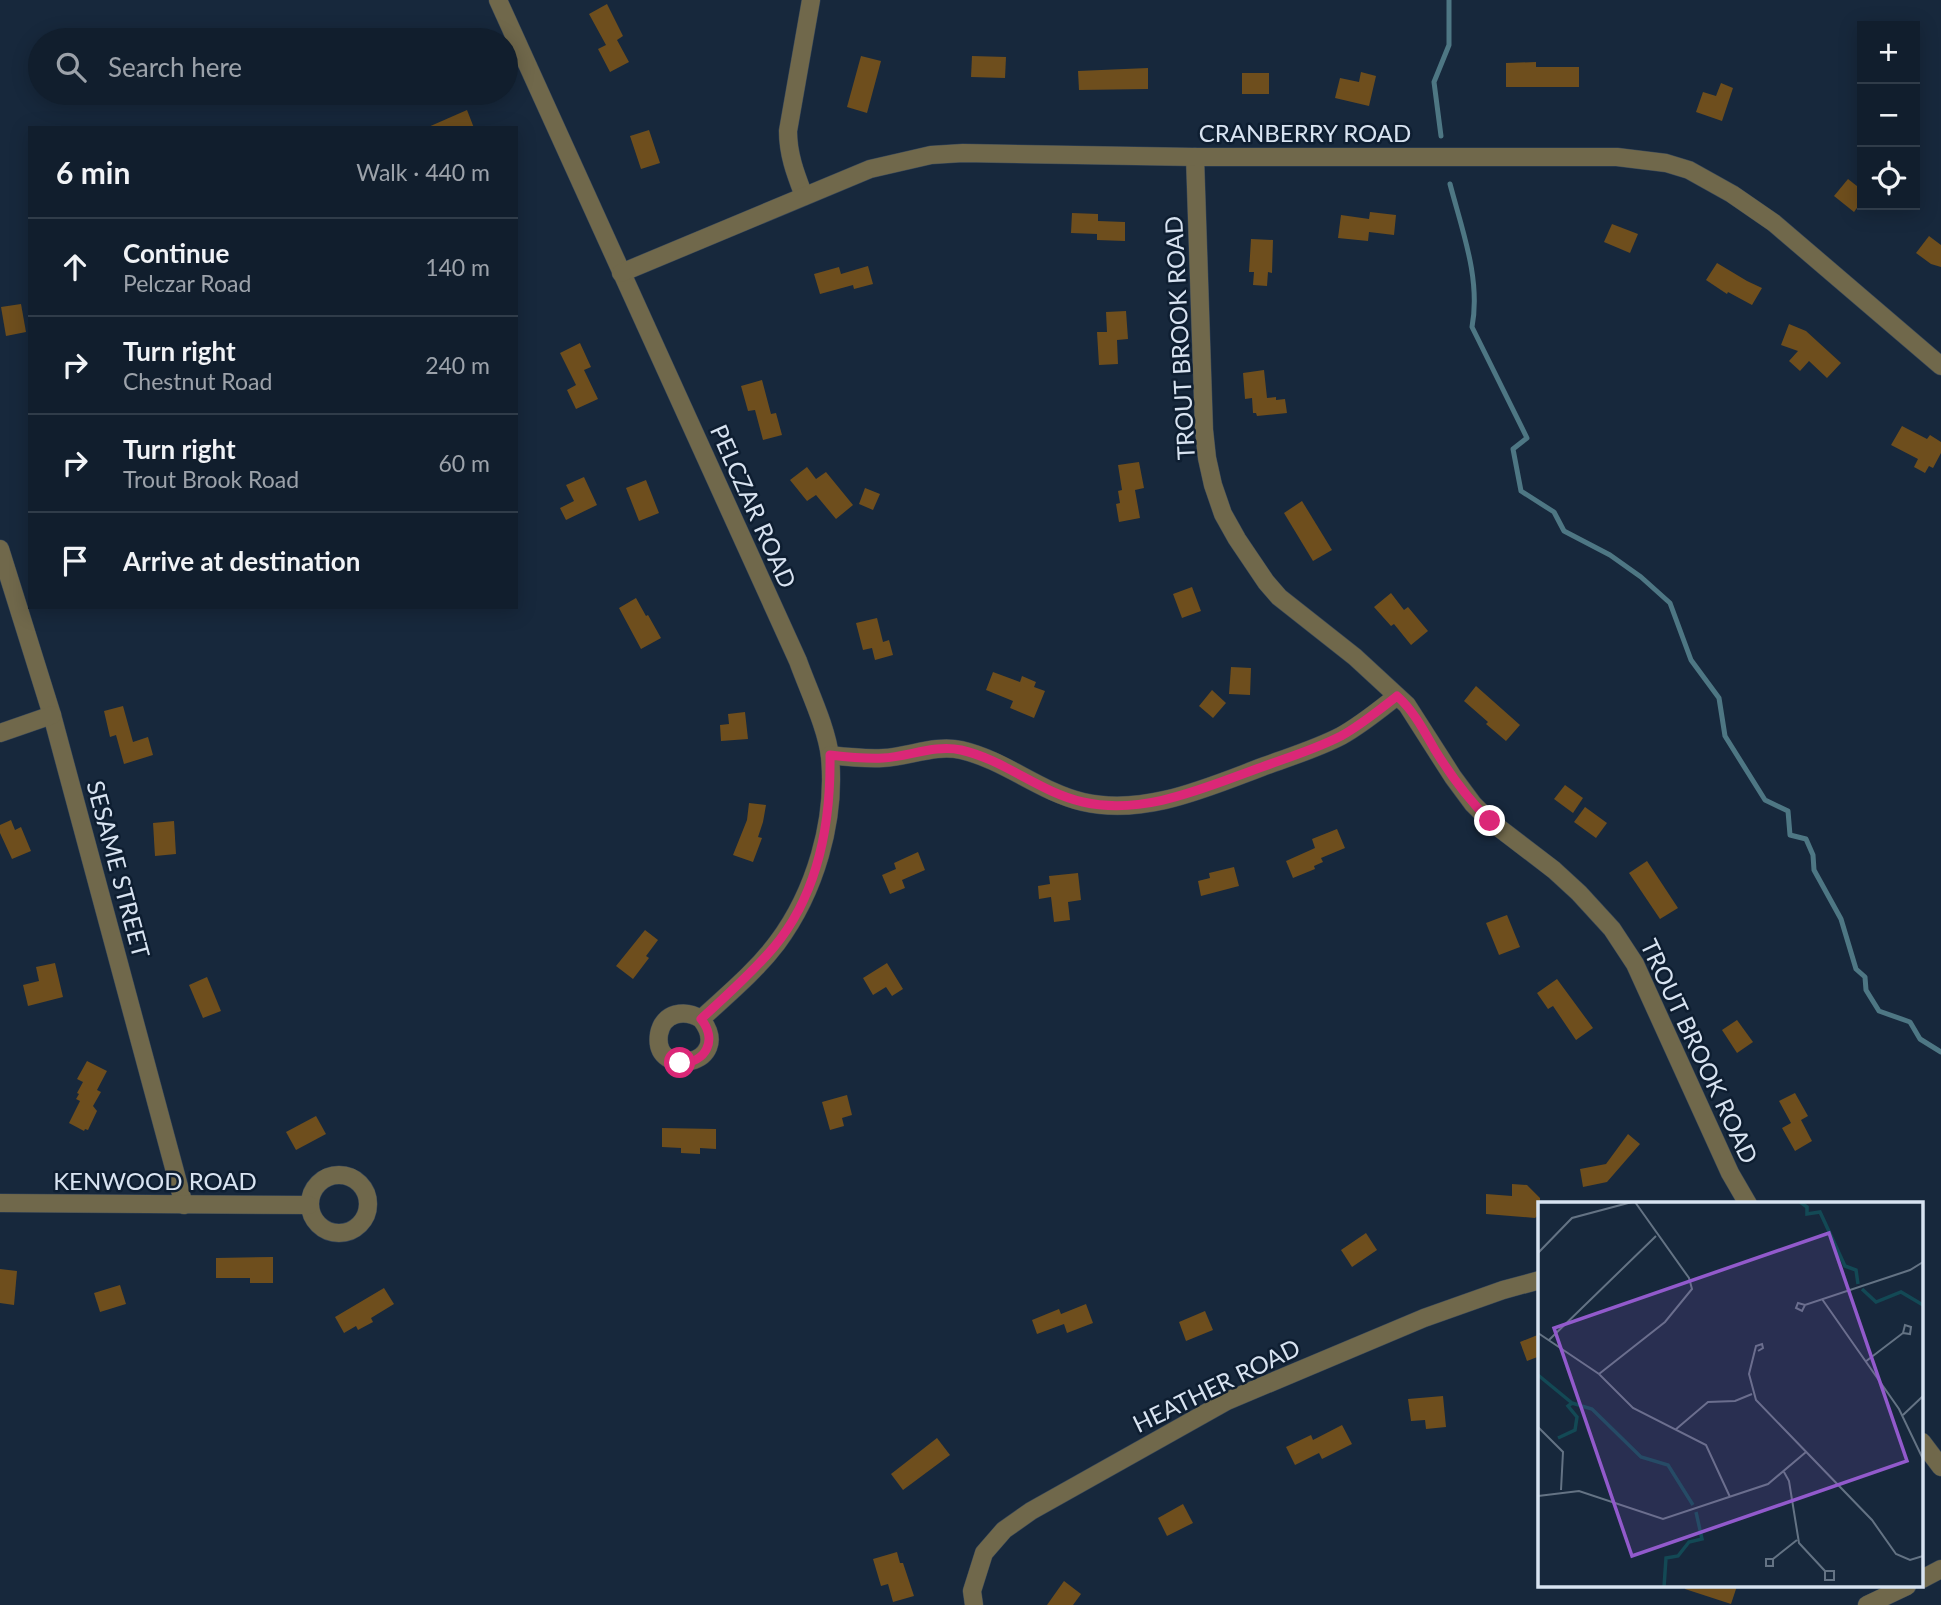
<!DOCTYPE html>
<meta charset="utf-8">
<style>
body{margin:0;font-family:Lato,sans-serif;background:#1a2735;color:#f1f3f6}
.controls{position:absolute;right:21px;top:21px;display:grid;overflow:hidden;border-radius:0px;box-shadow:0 4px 18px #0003}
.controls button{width:63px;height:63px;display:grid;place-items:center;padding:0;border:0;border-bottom:2px solid #303c49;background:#111e2d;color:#f1f3f6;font:35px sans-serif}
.stop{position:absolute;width:21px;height:21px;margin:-16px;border:5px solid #db2777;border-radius:50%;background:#fff}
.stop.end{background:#db2777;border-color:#fff;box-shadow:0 2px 7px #0008}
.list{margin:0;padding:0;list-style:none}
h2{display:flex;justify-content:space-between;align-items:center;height:91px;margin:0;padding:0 28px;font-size:30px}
h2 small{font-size:23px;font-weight:400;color:#9ca2aa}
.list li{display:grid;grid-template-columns:46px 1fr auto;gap:21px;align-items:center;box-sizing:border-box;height:98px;padding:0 28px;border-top:2px solid #303c49}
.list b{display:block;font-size:26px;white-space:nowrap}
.list p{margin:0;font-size:23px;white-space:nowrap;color:#9ca2aa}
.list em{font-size:23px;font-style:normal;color:#9ca2aa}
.icon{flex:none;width:38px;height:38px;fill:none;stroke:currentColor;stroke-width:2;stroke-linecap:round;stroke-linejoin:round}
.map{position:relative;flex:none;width:1941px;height:1605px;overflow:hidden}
.search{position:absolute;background:#111e2d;box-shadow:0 4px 18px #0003;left:28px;top:28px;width:490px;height:77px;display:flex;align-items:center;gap:18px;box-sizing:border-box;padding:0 24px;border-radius:38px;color:#9ca2aa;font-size:26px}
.panel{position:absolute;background:#111e2d;box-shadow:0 4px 18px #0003;left:28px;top:126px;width:490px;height:483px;border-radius:0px}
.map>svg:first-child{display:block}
</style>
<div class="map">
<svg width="1941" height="1605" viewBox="0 0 1941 1605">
<rect width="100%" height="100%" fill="#17283c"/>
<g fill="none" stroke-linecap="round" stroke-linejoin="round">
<g stroke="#4e7784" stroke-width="5">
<polyline points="1441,136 1434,82 1449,45 1449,0"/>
<path d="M1450 184C1462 230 1481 279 1472 327L1527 438 1513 449 1521 491 1554 512 1564 531 1610 555 1641 577 1670 603 1691 660 1719 698 1725 736 1765 800 1788 811 1790 835 1806 839 1813 855 1814 870 1841 919 1856 969 1865 977 1866 990 1879 1011 1910 1022 1920 1039 1941 1052"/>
</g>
</g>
<g fill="#6e4e1d">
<polygon points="607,4 623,36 617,40 629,62 610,72 598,49 606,45 589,14"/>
<polygon points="861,56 881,61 867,113 847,107"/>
<polygon points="972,56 1006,57 1005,78 971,77"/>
<polygon points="1536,62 1536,67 1579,67 1579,87 1506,87 1506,63"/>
<polygon points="1148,68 1148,89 1079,90 1078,71"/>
<polygon points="1361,72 1376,76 1369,106 1335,98 1340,78 1359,82"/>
<rect x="1242" y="73" width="27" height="21"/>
<polygon points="1721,83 1733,88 1722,121 1696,112 1703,92 1716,96"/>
<polygon points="467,110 474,128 426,128"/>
<polygon points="649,130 660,163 641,169 630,136"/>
<polygon points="1848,179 1862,190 1862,201 1854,212 1834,196"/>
<polygon points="1370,212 1396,215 1394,235 1369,232 1368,241 1338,238 1341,215 1369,219"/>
<polygon points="1072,213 1098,214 1098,221 1125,222 1125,241 1097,240 1097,234 1071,233"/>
<polygon points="1612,224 1638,234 1630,253 1604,242"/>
<polygon points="1929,236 1941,245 1941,267 1931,264 1916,253"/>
<polygon points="1251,239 1273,240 1272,273 1268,272 1267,286 1253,285 1254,272 1249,272"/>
<polygon points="1717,263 1747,281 1762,288 1752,305 1728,292 1727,294 1706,280"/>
<polygon points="868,266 873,284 854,289 853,285 820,294 814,274 839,267 841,274"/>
<polygon points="21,304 26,332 6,336 1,307"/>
<polygon points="1126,311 1128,339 1117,340 1118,364 1099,365 1097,332 1107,332 1106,312"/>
<polygon points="1789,324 1806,331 1841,363 1827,378 1809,361 1800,371 1789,361 1798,351 1781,345"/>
<polygon points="580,343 591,367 584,370 598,399 576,409 567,390 576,385 560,353"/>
<polygon points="1264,370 1267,398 1276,397 1276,400 1285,399 1287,413 1257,416 1256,413 1253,413 1252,398 1245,399 1243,373"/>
<polygon points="762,380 771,414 776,413 782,435 763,440 755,410 748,411 741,386"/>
<polygon points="1902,426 1927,439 1930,435 1941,442 1941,453 1933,468 1929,466 1925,473 1914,467 1918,459 1891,445"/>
<polygon points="1139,462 1144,488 1135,490 1140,518 1119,522 1116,504 1120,503 1118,491 1122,490 1118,465"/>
<polygon points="807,467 816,479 826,472 853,505 836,519 816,495 807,501 790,480"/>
<polygon points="584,477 597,505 566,520 560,508 574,501 566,485"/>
<polygon points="646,480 659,513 639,521 626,488"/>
<polygon points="865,488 880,494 873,510 859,504"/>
<polygon points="1302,501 1332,550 1313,561 1284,513"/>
<polygon points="1192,587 1201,611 1182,618 1173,594"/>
<polygon points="1391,593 1404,610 1408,607 1428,631 1411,645 1394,624 1391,626 1374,607"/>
<polygon points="636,598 646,616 648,615 661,638 641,649 619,608"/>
<polygon points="877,618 883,642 889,640 893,655 875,660 872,648 863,650 856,623"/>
<polygon points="1231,667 1251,668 1250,695 1229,694"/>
<polygon points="993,672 1020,682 1022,676 1036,682 1034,687 1045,691 1034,718 1010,708 1013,701 986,690"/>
<polygon points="1476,686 1520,725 1506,741 1486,724 1488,722 1464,701"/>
<polygon points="1212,690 1226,703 1213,718 1199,706"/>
<polygon points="123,706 133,742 148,737 153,755 124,764 116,735 110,737 104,711"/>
<polygon points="745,712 748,739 721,741 720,725 729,724 728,714"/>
<polygon points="1565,785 1583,798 1573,813 1554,799"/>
<polygon points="749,803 766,805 763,822 758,837 762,838 753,862 733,855 747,820"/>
<polygon points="1585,807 1607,823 1596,838 1574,822"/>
<polygon points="11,820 15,830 21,827 31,851 12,859 0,833 0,825"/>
<polygon points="174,821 176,854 155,856 153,823"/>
<polygon points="1337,829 1345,848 1321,858 1323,862 1314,866 1315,869 1293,878 1286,861 1315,848 1312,839"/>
<polygon points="918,852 925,870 902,880 905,888 890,894 882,875 896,869 894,863"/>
<polygon points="1647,861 1678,908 1660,919 1629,873"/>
<polygon points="1234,867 1239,886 1201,896 1198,881 1210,878 1209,873"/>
<polygon points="1078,873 1081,900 1068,902 1070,920 1054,922 1051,897 1039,899 1038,886 1050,884 1049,876"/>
<polygon points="1507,915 1520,947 1499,955 1486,923"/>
<polygon points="645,930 658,940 646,956 649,958 633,979 616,966"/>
<polygon points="55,963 63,997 28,1006 23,985 39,981 36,967"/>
<polygon points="887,963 903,989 892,996 886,987 873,995 863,978"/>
<polygon points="207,977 221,1011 203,1018 189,985"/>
<polygon points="1557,979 1593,1028 1576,1040 1553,1006 1548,1009 1537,993"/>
<polygon points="1737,1020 1753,1042 1737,1053 1722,1030"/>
<polygon points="87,1061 107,1071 97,1090 101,1092 93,1106 97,1111 88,1130 85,1129 84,1131 69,1123 80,1101 76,1099 79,1094 77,1093 83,1082 77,1079"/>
<polygon points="1795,1093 1808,1116 1801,1120 1812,1141 1795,1151 1782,1128 1791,1123 1779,1101"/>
<polygon points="847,1095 852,1115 842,1118 844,1126 830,1130 822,1102"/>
<polygon points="316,1116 326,1134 296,1150 286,1132"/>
<polygon points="662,1128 716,1129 716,1149 700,1148 700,1154 681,1153 681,1148 662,1147"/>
<polygon points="1628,1134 1640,1144 1607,1182 1583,1187 1580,1169 1606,1164"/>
<polygon points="1512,1184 1527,1185 1540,1198 1540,1213 1535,1218 1486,1214 1486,1194 1512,1196"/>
<polygon points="1366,1233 1377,1250 1352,1267 1341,1250"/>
<polygon points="273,1257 273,1283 250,1283 250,1278 216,1278 216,1258"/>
<polygon points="0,1269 17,1271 14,1305 0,1303"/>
<polygon points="120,1285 126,1304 100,1312 94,1293"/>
<polygon points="384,1288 394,1304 371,1318 373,1322 358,1330 356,1326 344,1333 335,1317"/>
<polygon points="1086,1304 1093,1323 1067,1333 1064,1324 1037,1334 1032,1320 1059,1309 1061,1314"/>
<polygon points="1205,1311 1213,1330 1186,1341 1179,1322"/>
<polygon points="1540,1334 1540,1356 1527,1361 1520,1342"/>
<polygon points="1443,1396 1446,1427 1426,1429 1425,1420 1411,1421 1408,1399"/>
<polygon points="1342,1425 1352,1444 1322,1459 1319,1453 1295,1465 1286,1447 1311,1435 1313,1440"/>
<polygon points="937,1438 950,1455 903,1490 891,1474"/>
<polygon points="1183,1504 1193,1523 1167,1536 1158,1518"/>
<polygon points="897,1552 900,1563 903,1563 914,1596 893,1602 888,1584 881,1586 873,1559"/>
<polygon points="1064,1581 1081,1594 1073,1605 1047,1605"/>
<polygon points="1685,1586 1737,1586 1731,1604 1685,1589"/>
</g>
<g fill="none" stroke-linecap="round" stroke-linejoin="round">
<g stroke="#364659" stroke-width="19">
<g id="minor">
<path d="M498 0 798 661C808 689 827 728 830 757 836 821 815 892 777 943 755 972 727 995 701 1019 736 1064 652 1081 659 1034 663 1012 685 1009 701 1019"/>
<polyline points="1195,157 1204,430 1207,458 1213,485 1223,514 1237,539 1266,582 1279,597 1355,657 1407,705 1453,777 1473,804 1490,821 1554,870 1579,893 1612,929 1635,964 1730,1173 1748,1204"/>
<path d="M804 196C796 175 788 155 788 131L811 0"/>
<polyline points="621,273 870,169 931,155 963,153 1195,157 1617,157 1666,163 1689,170 1732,194 1774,223 1941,366"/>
<polyline points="0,549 52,715 184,1205"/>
<polyline points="0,733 52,715"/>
<path d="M830 755C847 757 865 759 883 758 909 757 935 744 961 750 1005 760 1040 792 1083 802 1144 816 1206 788 1262 767 1289 757 1316 749 1341 736 1361 725 1379 710 1397 696"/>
<circle cx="339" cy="1204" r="29"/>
<polyline points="0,1203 309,1205"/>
<polyline points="1922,1442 1941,1467"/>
<polyline points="1922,1579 1941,1569"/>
<polyline points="974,1605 972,1591 984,1553 1004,1530 1031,1511 1227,1401 1424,1318 1503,1290 1540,1280"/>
<polyline points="1867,1605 1907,1586"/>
</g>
</g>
<use href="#minor" stroke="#70684b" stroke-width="18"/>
</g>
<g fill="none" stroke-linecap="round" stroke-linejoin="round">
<path stroke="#db2777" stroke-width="9" d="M680 1063C706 1063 718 1040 701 1019 726 996 752 973 774 947 818 894 831 822 830 755 847 757 865 759 883 758 908 757 935 744 961 750 1005 760 1039 792 1083 802 1144 816 1206 787 1262 767 1289 757 1316 749 1341 736 1361 725 1379 710 1397 696 1414 711 1424 731 1435 750 1451 776 1469 800 1490 821"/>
</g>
<g text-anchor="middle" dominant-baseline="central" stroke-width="5" stroke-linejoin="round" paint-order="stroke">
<g font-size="24" fill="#d8e3f1" stroke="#0e1e31">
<text x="1305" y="132">CRANBERRY ROAD</text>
<text transform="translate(1179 338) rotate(-93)">TROUT BROOK ROAD</text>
<text transform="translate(754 506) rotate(66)">PELCZAR ROAD</text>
<text transform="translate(119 869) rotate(75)">SESAME STREET</text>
<text transform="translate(1700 1051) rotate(65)">TROUT BROOK ROAD</text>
<text x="155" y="1180">KENWOOD ROAD</text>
<text transform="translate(1216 1385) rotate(-26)">HEATHER ROAD</text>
</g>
</g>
<g transform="translate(1538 1202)">
<rect width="385" height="385" fill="#17283c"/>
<path fill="none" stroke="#134955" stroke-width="3.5" d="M262 0 269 5V12L282 10 307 64 318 68 320 82M324 87 338 100 363 90 385 103M0 173 34 201M20 236 37 228 39 215 30 204 34 201 54 207 103 255 130 263 155 303M126 385 128 356 140 354 151 340 164 337 158 310"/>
<path fill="none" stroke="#647384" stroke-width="2" d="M0 51 34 16 94 0M284 97 361 207 385 257M267 103 264 109 258 106 260 101 267 103 372 68 385 60M0 131 61 172 95 206 168 243 192 295M11 138 118 34M220 149 225 146 224 142 218 144 211 172 218 198 334 318 358 352 372 358 385 354M327 160 365 131 367 123 373 125 372 132 365 131M61 172 127 120 154 87 151 76 97 0M365 213 385 194M0 225 25 250 23 288M137 228 170 200 197 199 214 192M246 270 251 279 261 341 287 369V378H296V369H287M0 294 41 289 125 317 230 282 268 250M235 357V364H228V357H235L259 338"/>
<path fill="#925acc" fill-opacity="0.15" stroke="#925acc" stroke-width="3.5" d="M291 31 369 259 94 354 16 126Z"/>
<rect width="385" height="385" fill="none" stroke="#d8e3f1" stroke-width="3.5"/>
</g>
</svg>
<div class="controls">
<button>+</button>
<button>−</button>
<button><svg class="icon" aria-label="locate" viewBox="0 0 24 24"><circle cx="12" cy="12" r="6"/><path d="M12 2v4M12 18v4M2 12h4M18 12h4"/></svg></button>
</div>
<div class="stop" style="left:680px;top:1063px"></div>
<div class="stop end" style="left:1490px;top:821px"></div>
<div class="search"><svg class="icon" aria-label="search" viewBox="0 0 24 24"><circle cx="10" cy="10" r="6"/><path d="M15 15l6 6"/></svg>Search here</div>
<section class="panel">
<h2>6 min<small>Walk · 440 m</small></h2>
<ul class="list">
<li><svg class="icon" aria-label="ahead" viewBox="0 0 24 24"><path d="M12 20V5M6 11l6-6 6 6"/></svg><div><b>Continue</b><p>Pelczar Road</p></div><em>140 m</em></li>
<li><svg class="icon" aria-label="right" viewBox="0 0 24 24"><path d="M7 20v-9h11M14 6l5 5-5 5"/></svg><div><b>Turn right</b><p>Chestnut Road</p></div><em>240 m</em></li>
<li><svg class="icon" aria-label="right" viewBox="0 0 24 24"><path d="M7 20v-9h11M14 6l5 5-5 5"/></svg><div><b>Turn right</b><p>Trout Brook Road</p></div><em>60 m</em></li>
<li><svg class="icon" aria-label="arrive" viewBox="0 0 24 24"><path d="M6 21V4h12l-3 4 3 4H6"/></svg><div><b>Arrive at destination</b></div></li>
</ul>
</section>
</div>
